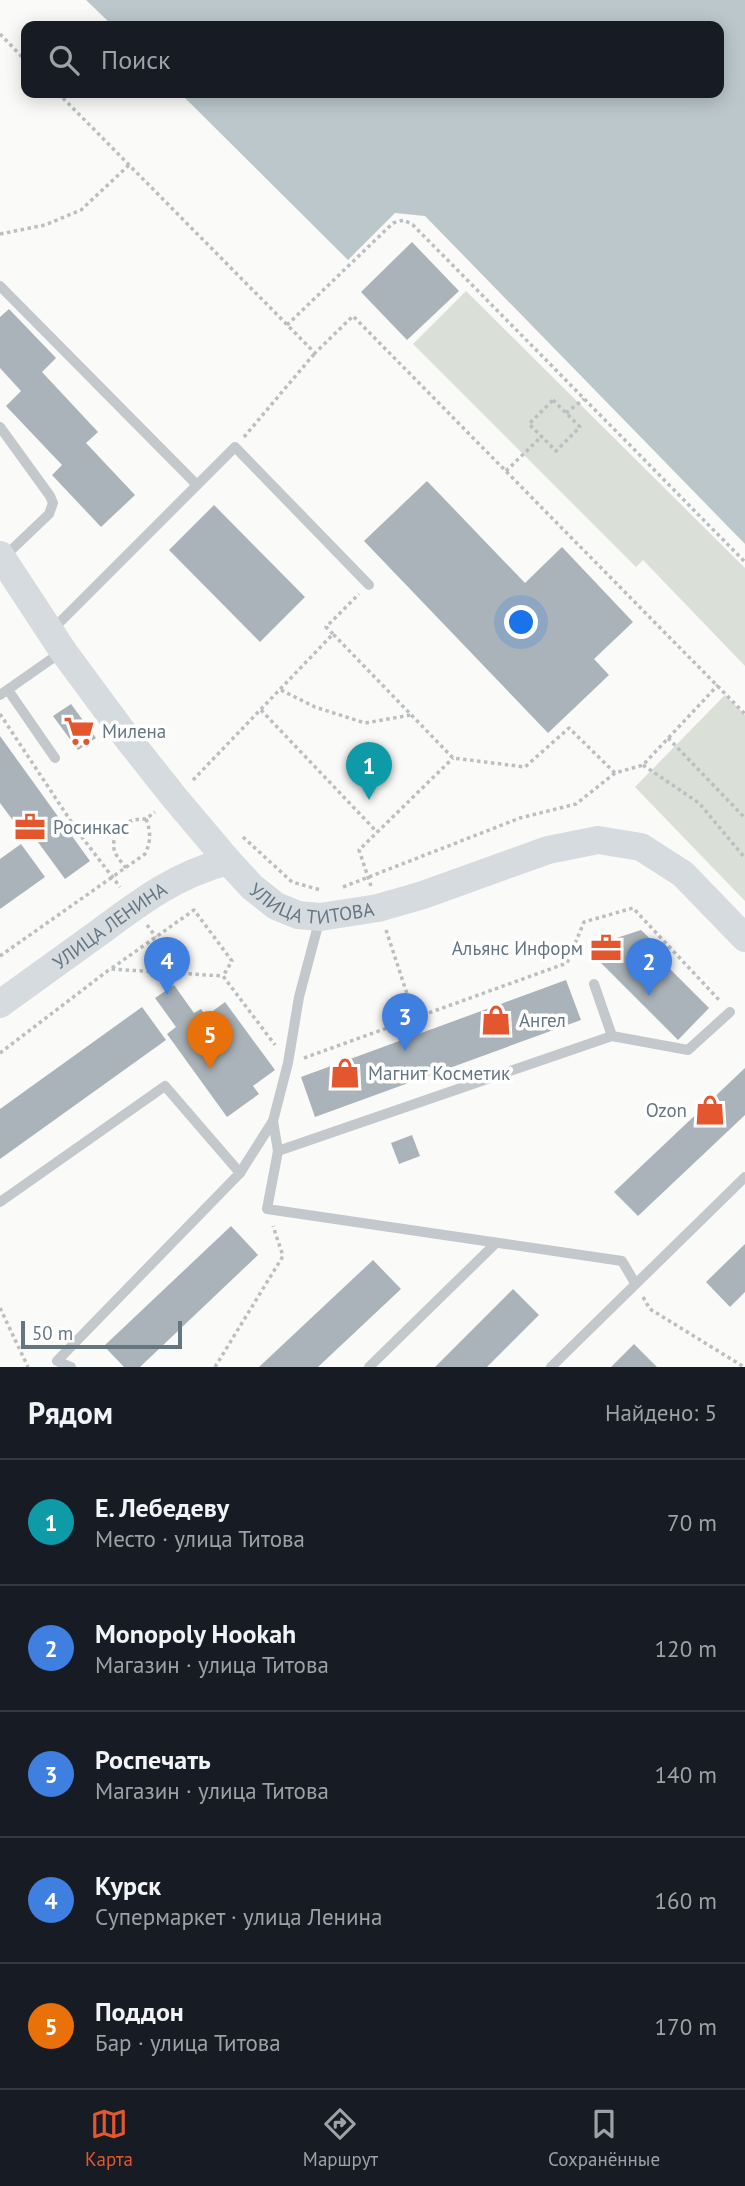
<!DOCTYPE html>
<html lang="ru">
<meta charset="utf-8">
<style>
body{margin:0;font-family:"PT Sans",sans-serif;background:#20242c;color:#f1f3f6}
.scale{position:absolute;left:21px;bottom:18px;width:161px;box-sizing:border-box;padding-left:7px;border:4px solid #657683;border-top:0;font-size:19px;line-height:24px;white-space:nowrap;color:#657683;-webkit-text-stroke:5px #fff;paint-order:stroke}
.you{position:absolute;left:522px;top:623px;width:24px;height:24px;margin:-18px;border:5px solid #fff;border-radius:50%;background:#1a73e8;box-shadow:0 0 0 10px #1a73e833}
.badge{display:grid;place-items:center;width:46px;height:46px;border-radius:50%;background:#e4572e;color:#fff;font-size:23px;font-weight:700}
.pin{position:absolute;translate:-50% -58px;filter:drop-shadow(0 2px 4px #0008)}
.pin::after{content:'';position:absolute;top:37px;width:24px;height:21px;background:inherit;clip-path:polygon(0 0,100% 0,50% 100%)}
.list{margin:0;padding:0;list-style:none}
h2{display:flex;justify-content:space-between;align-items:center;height:91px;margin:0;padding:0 28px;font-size:30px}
h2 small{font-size:23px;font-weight:400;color:#9ea1a6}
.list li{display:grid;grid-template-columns:46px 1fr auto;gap:21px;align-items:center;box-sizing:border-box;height:126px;padding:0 28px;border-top:2px solid #363941}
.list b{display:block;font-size:26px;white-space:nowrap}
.list p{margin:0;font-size:23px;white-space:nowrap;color:#9ea1a6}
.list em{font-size:23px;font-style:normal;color:#9ea1a6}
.icon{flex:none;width:38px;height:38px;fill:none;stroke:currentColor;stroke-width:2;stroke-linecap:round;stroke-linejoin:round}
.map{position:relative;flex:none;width:745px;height:1367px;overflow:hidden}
.search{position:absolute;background:#171b24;box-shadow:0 4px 18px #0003;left:21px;right:21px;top:21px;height:77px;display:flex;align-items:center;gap:18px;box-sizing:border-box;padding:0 24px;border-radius:14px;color:#9ea1a6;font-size:26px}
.sheet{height:721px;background:#171b24}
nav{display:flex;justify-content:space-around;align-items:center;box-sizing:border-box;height:98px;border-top:2px solid #363941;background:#171b24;font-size:19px;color:#9ea1a6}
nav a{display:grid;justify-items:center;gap:4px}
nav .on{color:#e4572e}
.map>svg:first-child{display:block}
</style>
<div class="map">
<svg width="745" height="1367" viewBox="0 0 745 1367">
<rect width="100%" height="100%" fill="#fafaf8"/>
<g fill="#dadfd7">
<polygon points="466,291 745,568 745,666 643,560 636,567 413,344"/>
<polygon points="725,695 745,715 745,901 635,787"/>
</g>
<polygon fill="#bbc7cb" points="86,0 745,0 745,544 425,216 395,213 348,260 180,93 719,93 719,26 113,26"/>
<g fill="#aab3b9">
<polygon points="412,242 459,291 407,340 361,292"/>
<polygon points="9,309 56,358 42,372 98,432 86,443 135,495 101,527 52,475 62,465 6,406 21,391 0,368 0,317"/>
<polygon points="427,481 525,583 562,547 633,622 594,659 609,675 548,733 364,541"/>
<polygon points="214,505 305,597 260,642 169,550"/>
<polygon points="71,704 96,738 78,750 53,716"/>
<polygon points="0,736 90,861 65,879 35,838 29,842 0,803"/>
<polygon points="21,844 45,877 0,909 0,859"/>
<polygon points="641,930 670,958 665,964 709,1008 678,1040 596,958 601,943"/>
<polygon points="566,980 581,1020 315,1117 301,1077"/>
<polygon points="174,985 194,1013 201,1009 206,1016 225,1002 275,1070 253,1086 259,1094 227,1117 167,1034 176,1027 155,998"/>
<polygon points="142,1007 166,1040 0,1159 0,1109"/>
<polygon points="745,1068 745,1115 638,1216 614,1192"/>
<polygon points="412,1135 420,1156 399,1164 391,1143"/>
<polygon points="231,1226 258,1255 140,1367 124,1367 104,1346"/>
<polygon points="745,1244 745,1292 730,1307 706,1282"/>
<polygon points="373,1260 401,1289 318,1367 259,1367"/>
<polygon points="513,1289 539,1315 487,1367 435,1367"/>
<polygon points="634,1344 657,1367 611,1367"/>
</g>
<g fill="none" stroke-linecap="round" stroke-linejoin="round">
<g stroke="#bbbfc2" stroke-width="3.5" stroke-dasharray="3.5 3.5" stroke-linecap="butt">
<polyline points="0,34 26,61"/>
<polyline points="58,93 315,353 353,316 745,714"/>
<polyline points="0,234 45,225 81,210 129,165"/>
<polyline points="287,325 393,223 404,220 413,225 745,562"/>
<polygon points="553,400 580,427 556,451 529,424"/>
<polyline points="566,413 584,399"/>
<polyline points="244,437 315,353"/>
<polyline points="506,471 542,436"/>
<polyline points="333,634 326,627 359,594"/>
<polyline points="281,690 315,707 365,723 411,715"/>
<polyline points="261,710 377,832"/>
<polyline points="0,714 78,832 120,887"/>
<polyline points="668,738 745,818"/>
<polyline points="643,765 699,803 745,858"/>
<polyline points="193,780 333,634 453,758 525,767 569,728 615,773"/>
<polyline points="243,837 292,882 321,890"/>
<path d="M126 868C122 862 115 856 114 849 111 829 128 818 146 819"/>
<polyline points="371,886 359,850 453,758"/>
<polyline points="343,887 520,818 576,804 615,773 643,765 718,685"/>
<polyline points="147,925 156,937"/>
<polyline points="386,930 415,1018"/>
<path d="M0 956 145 854C151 841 151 832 146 819L155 812"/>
<polyline points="112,968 194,910 232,961 223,976"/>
<polyline points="0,1053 110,969 223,976 275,1045"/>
<polyline points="304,1058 567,963 584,922 633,908 720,1001"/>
<polyline points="643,1297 650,1309 744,1367"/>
<polyline points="0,1308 28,1367"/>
<polyline points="215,1367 283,1256 273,1226"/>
</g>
<g stroke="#c3c8cc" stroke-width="10">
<polyline points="0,286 197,485"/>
<polyline points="0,427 50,496 53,503 49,514 5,556"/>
<polyline points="53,629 235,447 369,585"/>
<polyline points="8,690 55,758"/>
<polyline points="0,695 60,653"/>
<polyline points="320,918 299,997 288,1063 273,1121 278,1151 267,1209 622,1261 635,1283"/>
<polyline points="594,984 612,1036"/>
<polyline points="278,1151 612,1036 688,1050 730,1012"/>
<polyline points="0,1202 165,1086 240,1173"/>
<polyline points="71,1367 57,1361 240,1173 273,1121"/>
<polyline points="369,1367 495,1244"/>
<polyline points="551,1367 745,1177"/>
</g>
<g stroke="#d6dbdf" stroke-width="28">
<path id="s1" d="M0 555 63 651 128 739 174 797 228 861 252 887 276 906 298 915 320 917 378 908 423 895 548 850 598 840 641 847 683 874 745 938"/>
<path id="s2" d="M0 1004C32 981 64 958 97 934 140 902 175 875 228 861"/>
</g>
</g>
<defs>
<g id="supermarket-bare" transform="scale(2.415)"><path d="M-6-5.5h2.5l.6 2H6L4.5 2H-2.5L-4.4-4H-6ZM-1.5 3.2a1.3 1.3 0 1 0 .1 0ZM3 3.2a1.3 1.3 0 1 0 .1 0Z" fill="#e4572e" stroke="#fff" stroke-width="2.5" paint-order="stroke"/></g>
<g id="office-bare" transform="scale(2.415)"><path d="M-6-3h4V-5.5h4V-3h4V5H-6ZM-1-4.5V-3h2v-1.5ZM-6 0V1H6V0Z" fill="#e4572e" stroke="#fff" stroke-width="2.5" paint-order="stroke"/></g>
<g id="shop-bare" transform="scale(2.415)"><path d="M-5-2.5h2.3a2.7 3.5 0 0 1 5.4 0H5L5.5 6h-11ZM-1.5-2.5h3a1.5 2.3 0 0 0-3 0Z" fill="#e4572e" stroke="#fff" stroke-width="2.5" paint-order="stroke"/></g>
</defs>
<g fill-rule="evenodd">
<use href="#supermarket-bare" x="79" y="731"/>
<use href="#office-bare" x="30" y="827"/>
<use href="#office-bare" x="606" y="948"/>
<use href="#shop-bare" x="496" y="1020"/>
<use href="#shop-bare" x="345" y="1073"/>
<use href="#shop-bare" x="710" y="1110"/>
</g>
<g text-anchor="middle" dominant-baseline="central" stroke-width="7" stroke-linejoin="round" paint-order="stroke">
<g font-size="19" fill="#657683" stroke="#fff" text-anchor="start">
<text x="102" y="731">Милена</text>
<text x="53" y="827">Росинкас</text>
<text x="583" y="948" text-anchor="end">Альянс Информ</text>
<text x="519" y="1020">Ангел</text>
<text x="368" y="1073">Магнит Косметик</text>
<text x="687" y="1110" text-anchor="end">Ozon</text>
</g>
<g font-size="19" fill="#657683" stroke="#fff">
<text stroke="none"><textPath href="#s1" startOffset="483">УЛИЦА ТИТОВА</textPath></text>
<text stroke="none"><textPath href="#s2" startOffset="135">УЛИЦА ЛЕНИНА</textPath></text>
</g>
</g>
</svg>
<div class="scale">50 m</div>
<div class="you"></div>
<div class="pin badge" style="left:369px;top:800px;background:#0f9aa8">1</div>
<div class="pin badge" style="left:649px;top:996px;background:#3f7fe0">2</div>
<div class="pin badge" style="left:405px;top:1051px;background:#3f7fe0">3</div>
<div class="pin badge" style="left:167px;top:995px;background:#3f7fe0">4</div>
<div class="pin badge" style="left:210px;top:1069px;background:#e8710a">5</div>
<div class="search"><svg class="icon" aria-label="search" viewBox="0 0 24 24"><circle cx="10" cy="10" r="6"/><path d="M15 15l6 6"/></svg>Поиск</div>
</div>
<section class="sheet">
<h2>Рядом<small>Найдено: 5</small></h2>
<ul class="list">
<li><span class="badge" style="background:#0f9aa8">1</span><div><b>Е. Лебедеву</b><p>Место · улица Титова</p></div><em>70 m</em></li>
<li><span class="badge" style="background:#3f7fe0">2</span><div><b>Monopoly Hookah</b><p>Магазин · улица Титова</p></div><em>120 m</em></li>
<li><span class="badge" style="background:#3f7fe0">3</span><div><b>Роспечать</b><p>Магазин · улица Титова</p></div><em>140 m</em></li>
<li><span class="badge" style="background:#3f7fe0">4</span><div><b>Курск</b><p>Супермаркет · улица Ленина</p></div><em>160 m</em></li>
<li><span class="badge" style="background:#e8710a">5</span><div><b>Поддон</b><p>Бар · улица Титова</p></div><em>170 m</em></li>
</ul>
</section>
<nav>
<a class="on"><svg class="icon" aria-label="map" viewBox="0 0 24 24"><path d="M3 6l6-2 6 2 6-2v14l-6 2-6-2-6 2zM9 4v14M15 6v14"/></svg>Карта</a>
<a><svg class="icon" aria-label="directions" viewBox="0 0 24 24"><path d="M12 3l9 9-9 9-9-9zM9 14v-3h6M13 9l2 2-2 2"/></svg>Маршрут</a>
<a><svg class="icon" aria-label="saved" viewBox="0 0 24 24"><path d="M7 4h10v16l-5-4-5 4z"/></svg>Сохранённые</a>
</nav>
